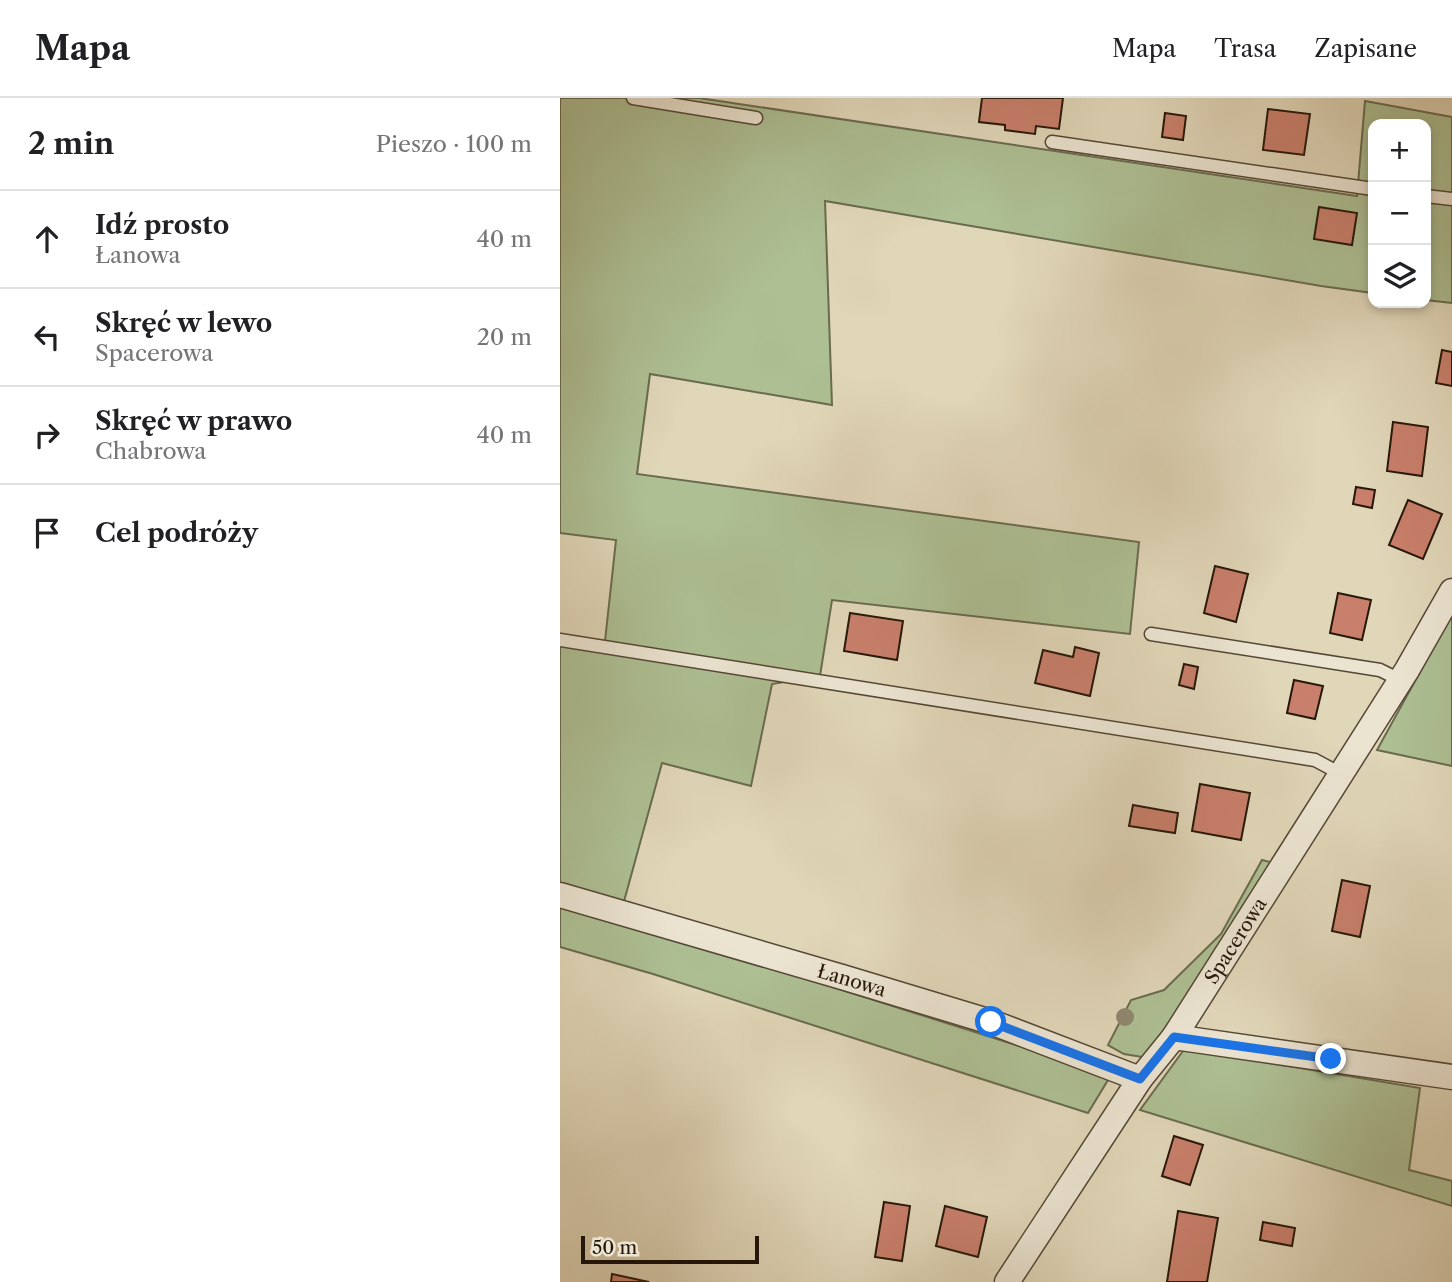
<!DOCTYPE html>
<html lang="pl">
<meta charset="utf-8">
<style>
body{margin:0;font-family:"Libre Caslon Text",serif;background:#f6f6f6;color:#202124}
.controls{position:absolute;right:21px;top:21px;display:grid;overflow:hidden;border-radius:14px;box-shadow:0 4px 10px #0003}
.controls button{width:63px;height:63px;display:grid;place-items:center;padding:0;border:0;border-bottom:2px solid #e0e0e0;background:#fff;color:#202124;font:35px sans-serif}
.scale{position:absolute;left:21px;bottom:18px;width:178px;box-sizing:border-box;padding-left:7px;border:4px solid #27170a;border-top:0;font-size:19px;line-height:24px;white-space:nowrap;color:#27170a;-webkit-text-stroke:5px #ebe4d1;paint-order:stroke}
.stop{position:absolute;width:21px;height:21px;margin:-16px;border:5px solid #1a73e8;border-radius:50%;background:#fff}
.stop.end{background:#1a73e8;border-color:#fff;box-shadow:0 2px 7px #0008}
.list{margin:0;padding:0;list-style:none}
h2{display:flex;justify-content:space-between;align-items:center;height:91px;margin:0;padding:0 28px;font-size:30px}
h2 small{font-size:23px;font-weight:400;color:#757577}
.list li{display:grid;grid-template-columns:46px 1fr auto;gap:21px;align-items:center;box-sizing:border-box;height:98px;padding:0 28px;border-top:2px solid #e0e0e0}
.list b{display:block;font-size:26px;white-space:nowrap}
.list p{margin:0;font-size:23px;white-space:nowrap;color:#757577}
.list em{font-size:23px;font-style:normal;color:#757577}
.icon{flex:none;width:38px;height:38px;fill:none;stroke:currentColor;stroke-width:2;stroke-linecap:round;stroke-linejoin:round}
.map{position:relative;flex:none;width:892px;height:1184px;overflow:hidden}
header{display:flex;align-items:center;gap:42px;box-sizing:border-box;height:98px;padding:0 35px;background:#fff;border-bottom:2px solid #e0e0e0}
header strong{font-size:33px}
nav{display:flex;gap:38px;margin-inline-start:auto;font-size:24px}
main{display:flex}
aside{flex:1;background:#fff}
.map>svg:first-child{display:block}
</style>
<header>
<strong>Mapa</strong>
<nav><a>Mapa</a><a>Trasa</a><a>Zapisane</a></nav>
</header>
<main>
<aside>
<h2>2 min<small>Pieszo · 100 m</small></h2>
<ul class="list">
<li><svg class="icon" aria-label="ahead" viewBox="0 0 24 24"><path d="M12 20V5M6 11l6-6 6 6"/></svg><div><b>Idź prosto</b><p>Łanowa</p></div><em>40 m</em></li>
<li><svg class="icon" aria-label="left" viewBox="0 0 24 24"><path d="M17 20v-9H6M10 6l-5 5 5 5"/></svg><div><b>Skręć w lewo</b><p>Spacerowa</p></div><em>20 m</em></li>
<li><svg class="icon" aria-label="right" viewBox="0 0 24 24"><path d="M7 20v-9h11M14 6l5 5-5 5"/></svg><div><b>Skręć w prawo</b><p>Chabrowa</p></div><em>40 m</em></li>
<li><svg class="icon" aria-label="arrive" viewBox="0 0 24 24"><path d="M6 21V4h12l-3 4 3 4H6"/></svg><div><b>Cel podróży</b></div></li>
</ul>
</aside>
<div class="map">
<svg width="892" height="1184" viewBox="0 0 892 1184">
<rect width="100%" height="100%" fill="#e0d6b8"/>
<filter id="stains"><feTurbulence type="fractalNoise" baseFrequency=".00286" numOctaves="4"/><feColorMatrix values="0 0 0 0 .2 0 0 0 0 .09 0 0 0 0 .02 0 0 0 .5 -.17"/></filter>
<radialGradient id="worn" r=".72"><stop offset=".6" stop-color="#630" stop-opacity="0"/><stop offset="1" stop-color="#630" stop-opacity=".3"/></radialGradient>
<g fill="#adbf93" stroke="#6a6b4e" stroke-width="2">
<polygon points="0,0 139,0 797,98 805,3 892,19 892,205 866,202 866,26 813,26 813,195 761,188 265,103 272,307 90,276 77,376 579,444 570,536 272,502 260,578 212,586 191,688 102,665 63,807 0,791 0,539 45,543 56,442 0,435"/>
<polygon points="892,516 892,668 817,652"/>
<polygon points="702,762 714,765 606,940 582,959 564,956 548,947 571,902 604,892 661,836"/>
<polygon points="0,803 551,977 528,1015 93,876 0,849"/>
<polygon points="623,953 638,953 860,990 849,1072 892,1083 892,1108 580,1012"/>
</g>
<g fill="#c87f6b" stroke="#27170a" stroke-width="2">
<polygon points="422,0 503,0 499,31 476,28 475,36 445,32 445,27 419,24"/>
<polygon points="708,11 750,16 744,57 703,52"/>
<polygon points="605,15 626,18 623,42 602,39"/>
<polygon points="759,109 797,115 792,147 754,141"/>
<polygon points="882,252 892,254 892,288 876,285"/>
<polygon points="833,324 868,329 862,378 827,373"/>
<polygon points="796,389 815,392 812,410 793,406"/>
<polygon points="848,402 882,416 863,461 829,447"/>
<polygon points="655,468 688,476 676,524 644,515"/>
<polygon points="778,495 811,502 802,542 770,535"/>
<polygon points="290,515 343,523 337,562 284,553"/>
<polygon points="515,549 539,555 530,598 475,585 483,552 513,559"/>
<polygon points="624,566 638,569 634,591 619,587"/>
<polygon points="734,582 763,588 755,621 727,615"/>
<polygon points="640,686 690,695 681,742 632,733"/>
<polygon points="573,707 618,715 615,735 569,728"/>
<polygon points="782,782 810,788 800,839 772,833"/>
<polygon points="614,1038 643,1047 630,1087 602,1078"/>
<polygon points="324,1104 350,1108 342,1163 315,1159"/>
<polygon points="385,1108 427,1119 418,1159 376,1148"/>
<polygon points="618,1113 658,1120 647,1184 607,1184"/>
<polygon points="703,1124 735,1130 732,1148 700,1142"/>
<polygon points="52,1176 89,1184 51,1184"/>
</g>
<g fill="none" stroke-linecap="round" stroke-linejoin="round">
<g stroke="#554736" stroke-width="15">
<g id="lane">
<polyline points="73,0 196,20"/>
<polyline points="492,44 813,91"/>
<polyline points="866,98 892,101"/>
<polyline points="591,536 820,572 840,582"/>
<polyline points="0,542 755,662 781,676"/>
</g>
</g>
<g stroke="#554736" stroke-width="27">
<g id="street">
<path id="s1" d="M0 797 282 879 431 924 580 981"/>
<polyline points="614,939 892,979"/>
<path id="s2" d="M447 1184 580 981 614 939 847 572 892 493"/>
</g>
</g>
<use href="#lane" stroke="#ebe4d1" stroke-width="12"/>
<use href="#street" stroke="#ebe4d1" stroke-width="24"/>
</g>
<circle fill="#90886f" cx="565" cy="919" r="9"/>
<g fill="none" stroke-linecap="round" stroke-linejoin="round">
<polyline stroke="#1a73e8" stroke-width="9" points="431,924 580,981 614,939 771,961"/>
</g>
<g text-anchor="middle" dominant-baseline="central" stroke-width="6" stroke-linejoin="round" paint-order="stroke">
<g font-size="19" fill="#27170a" stroke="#ebe4d1">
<text stroke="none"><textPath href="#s2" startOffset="411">Spacerowa</textPath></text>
<text stroke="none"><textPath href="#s1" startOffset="304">Łanowa</textPath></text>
</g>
</g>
<rect width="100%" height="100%" filter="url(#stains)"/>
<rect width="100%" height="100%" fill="url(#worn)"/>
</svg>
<div class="controls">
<button>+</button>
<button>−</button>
<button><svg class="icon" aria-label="layers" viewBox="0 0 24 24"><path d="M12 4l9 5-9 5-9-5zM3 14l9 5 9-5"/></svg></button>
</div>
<div class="scale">50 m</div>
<div class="stop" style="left:431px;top:924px"></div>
<div class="stop end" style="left:771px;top:961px"></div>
</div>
</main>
